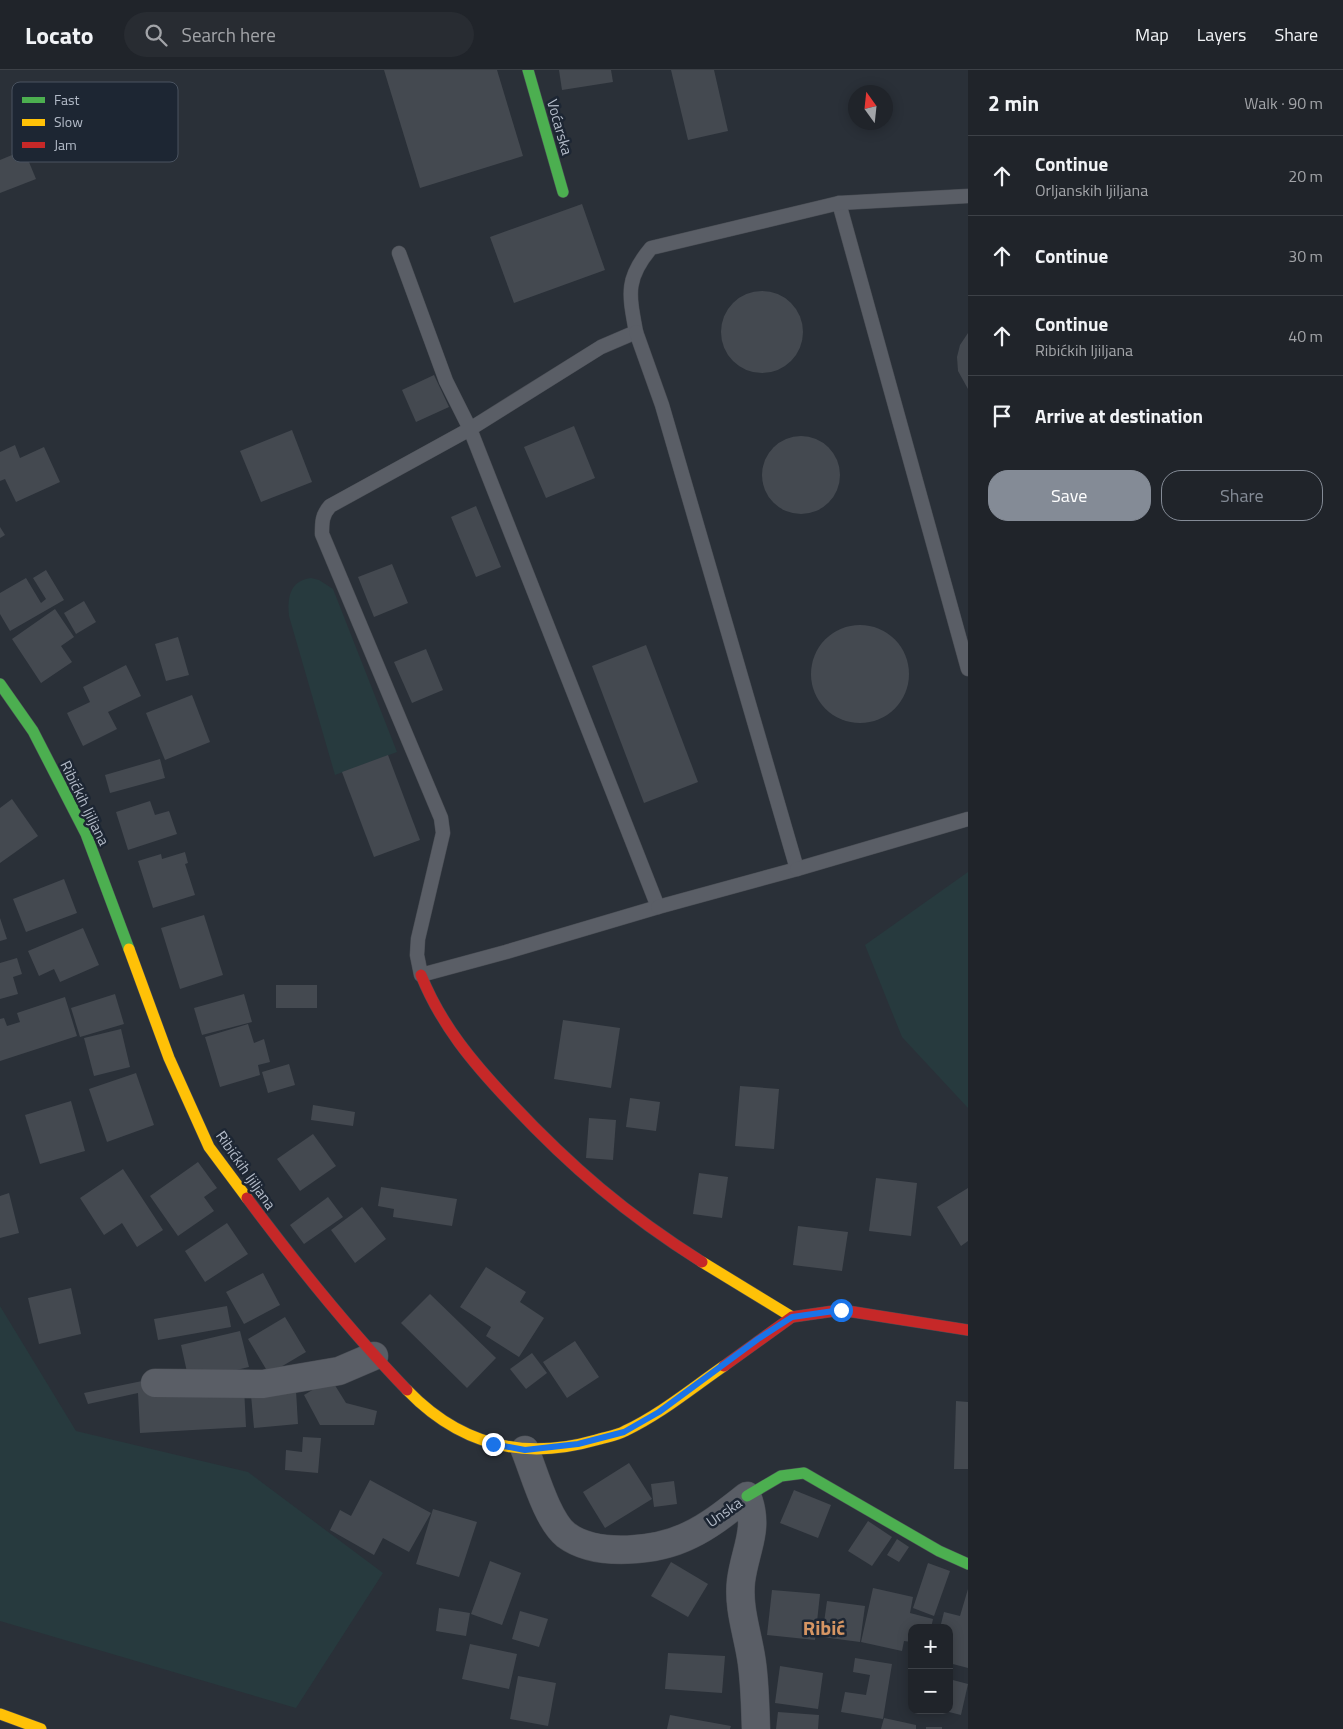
<!DOCTYPE html>
<meta charset="utf-8">
<style>
body{margin:0;font-family:"Titillium Web",sans-serif;background:#282c32;color:#f1f3f6}
.controls{position:absolute;right:15px;bottom:15px;display:grid;overflow:hidden;border-radius:10px;box-shadow:0 2px 12px #0003}
.controls button{width:45px;height:45px;display:grid;place-items:center;padding:0;border:0;border-bottom:1px solid #3d4147;background:#20242a;color:#f1f3f6;font:25px sans-serif}
.compass{position:absolute;left:848px;top:15px;width:45px;height:45px;border-radius:50%;background:#20242a;box-shadow:0 2px 12px #0003;rotate:345deg}
.stop{position:absolute;width:15px;height:15px;margin:-11px;border:4px solid #1a73e8;border-radius:50%;background:#fff}
.stop.end{background:#1a73e8;border-color:#fff;box-shadow:0 1px 5px #0008}
.list{margin:0;padding:0;list-style:none}
h2{display:flex;justify-content:space-between;align-items:center;height:65px;margin:0;padding:0 20px;font-size:21px}
h2 small{font-size:16px;font-weight:400;color:#a2a4a8}
.list li{display:grid;grid-template-columns:32px 1fr auto;gap:15px;align-items:center;box-sizing:border-box;height:80px;padding:0 20px;border-top:1px solid #3d4147}
.list b{display:block;font-size:19px;white-space:nowrap}
.list p{margin:0;font-size:16px;white-space:nowrap;color:#a2a4a8}
.list em{font-size:16px;font-style:normal;color:#a2a4a8}
.actions{display:flex;gap:10px;padding:15px 20px}
.actions a{flex:1;padding:11px 0;border:1px solid #848b96;border-radius:20px;text-align:center;font-size:18px;color:#848b96}
.actions .main{background:#848b96;color:#fff}
.icon{flex:none;width:28px;height:28px;fill:none;stroke:currentColor;stroke-width:2;stroke-linecap:round;stroke-linejoin:round}
.map{position:relative;flex:none;width:968px;height:1659px;overflow:hidden}
header{display:flex;align-items:center;gap:30px;box-sizing:border-box;height:70px;padding:0 25px;background:#20242a;border-bottom:1px solid #3d4147}
header strong{font-size:24px}
nav{display:flex;gap:28px;margin-inline-start:auto;font-size:18px}
.search{width:350px;height:45px;background:#282c32;display:flex;align-items:center;gap:12px;box-sizing:border-box;padding:0 18px;border-radius:28px;color:#a2a4a8;font-size:19px}
main{display:flex}
aside{flex:1;background:#20242a}
.map>svg:first-child{display:block}
</style>
<header>
<strong>Locato</strong>
<div class="search"><svg class="icon" aria-label="search" viewBox="0 0 24 24"><circle cx="10" cy="10" r="6"/><path d="M15 15l6 6"/></svg>Search here</div>
<nav><a>Map</a><a>Layers</a><a>Share</a></nav>
</header>
<main>
<div class="map">
<svg width="968" height="1659" viewBox="0 0 968 1659">
<rect width="100%" height="100%" fill="#2a3038"/>
<g fill="#273a3e">
<path d="M311 508 319 510 333 519 397 682 335 705 289 546C287 527 290 511 311 508Z"/>
<polygon points="968,802 968,1038 902,967 865,875"/>
<polygon points="0,1236 76,1361 248,1402 383,1503 296,1638 0,1551"/>
</g>
<g fill="#444950">
<polygon points="384,0 497,0 523,86 420,118"/>
<polygon points="559,0 611,0 613,12 562,20"/>
<polygon points="671,0 714,0 728,61 688,70"/>
<polygon points="24,80 36,109 0,123 0,90"/>
<polygon points="582,134 605,200 514,233 490,167"/>
<circle cx="762" cy="262" r="41"/>
<polygon points="968,263 968,319 958,301 957,287 960,275"/>
<polygon points="434,305 449,337 416,352 402,320"/>
<polygon points="574,356 595,408 546,428 524,377"/>
<polygon points="292,360 312,412 261,432 240,381"/>
<circle cx="801" cy="405" r="39"/>
<polygon points="15,375 20,388 44,377 60,412 16,432 5,409 0,411 0,382"/>
<polygon points="476,436 501,497 476,507 451,447"/>
<polygon points="0,457 5,465 0,468"/>
<polygon points="392,494 408,533 374,547 358,507"/>
<polygon points="46,500 64,530 10,561 0,544 0,523 26,508 41,533 46,529 33,508"/>
<polygon points="84,531 96,552 76,564 64,543"/>
<polygon points="55,539 74,567 61,576 72,592 41,613 12,569"/>
<circle cx="860" cy="604" r="49"/>
<polygon points="178,567 189,605 166,611 155,574"/>
<polygon points="646,575 698,712 644,733 592,596"/>
<polygon points="426,579 443,620 412,633 394,592"/>
<polygon points="126,595 141,626 108,642 117,659 83,676 67,643 90,632 83,617"/>
<polygon points="192,625 210,672 165,690 146,643"/>
<polygon points="388,685 420,770 374,787 342,702"/>
<polygon points="160,689 165,708 110,723 105,705"/>
<polygon points="12,729 38,766 0,793 0,738"/>
<polygon points="150,731 155,745 169,741 177,764 128,780 116,742"/>
<polygon points="185,782 188,793 185,794 195,825 153,838 138,791 161,784 162,789"/>
<polygon points="64,809 77,843 26,862 13,829"/>
<polygon points="204,845 223,905 180,919 161,858"/>
<polygon points="0,848 7,869 0,871"/>
<polygon points="83,858 99,895 60,912 54,899 39,906 28,881"/>
<polygon points="17,888 22,904 13,907 18,924 0,929 0,893"/>
<rect x="276" y="915" width="41" height="23"/>
<polygon points="115,924 124,954 80,967 71,938"/>
<polygon points="244,924 252,952 202,965 194,938"/>
<polygon points="65,927 77,966 0,991 0,949 4,948 7,956 20,952 17,943"/>
<polygon points="563,950 620,958 611,1018 554,1009"/>
<polygon points="248,954 254,973 264,969 270,992 258,995 260,1005 220,1017 205,967"/>
<polygon points="121,959 130,997 94,1006 84,968"/>
<polygon points="289,994 295,1015 268,1023 262,1002"/>
<polygon points="136,1003 154,1055 107,1072 89,1019"/>
<polygon points="740,1016 779,1019 774,1079 735,1076"/>
<polygon points="630,1028 660,1032 656,1061 626,1057"/>
<polygon points="71,1031 85,1081 40,1094 25,1045"/>
<polygon points="313,1035 355,1042 353,1056 311,1050"/>
<polygon points="589,1048 616,1050 613,1090 586,1088"/>
<polygon points="313,1064 336,1096 300,1121 277,1089"/>
<polygon points="198,1092 217,1118 204,1127 214,1141 178,1166 150,1126"/>
<polygon points="123,1099 163,1160 137,1177 122,1153 104,1165 80,1128"/>
<polygon points="699,1103 728,1107 722,1148 693,1144"/>
<polygon points="876,1108 917,1113 911,1166 869,1161"/>
<polygon points="381,1117 457,1129 452,1156 393,1147 394,1139 378,1136"/>
<polygon points="968,1118 968,1171 961,1176 937,1137"/>
<polygon points="9,1123 19,1163 0,1168 0,1126"/>
<polygon points="328,1127 343,1147 304,1174 290,1155"/>
<polygon points="362,1137 386,1169 355,1193 331,1160"/>
<polygon points="227,1153 248,1184 205,1212 185,1181"/>
<polygon points="798,1156 848,1162 842,1201 793,1195"/>
<polygon points="486,1197 526,1222 520,1232 544,1248 519,1287 486,1266 491,1257 460,1237"/>
<polygon points="263,1203 280,1235 244,1254 226,1222"/>
<polygon points="71,1218 81,1264 39,1274 28,1228"/>
<polygon points="430,1224 496,1288 467,1318 401,1253"/>
<polygon points="227,1236 231,1257 158,1270 154,1249"/>
<polygon points="285,1247 306,1282 269,1304 248,1269"/>
<polygon points="240,1261 249,1297 189,1311 181,1275"/>
<polygon points="575,1271 599,1307 567,1328 543,1292"/>
<polygon points="532,1283 547,1303 526,1319 510,1299"/>
<polygon points="331,1309 346,1333 377,1341 374,1355 320,1355 304,1325"/>
<polygon points="147,1310 244,1317 246,1357 140,1363 138,1323 88,1334 84,1323"/>
<polygon points="296,1321 298,1354 254,1358 251,1325"/>
<polygon points="956,1331 968,1332 968,1399 954,1399"/>
<polygon points="303,1367 321,1368 318,1403 285,1400 286,1380 302,1382"/>
<polygon points="629,1393 652,1429 605,1458 583,1422"/>
<polygon points="370,1410 431,1443 409,1482 383,1468 374,1485 330,1460 340,1440 351,1446"/>
<polygon points="674,1411 677,1434 654,1437 651,1414"/>
<polygon points="794,1420 831,1435 818,1468 780,1453"/>
<polygon points="433,1439 477,1452 459,1507 416,1494"/>
<polygon points="868,1451 892,1467 872,1496 848,1481"/>
<polygon points="897,1469 909,1477 899,1492 887,1485"/>
<polygon points="490,1491 521,1503 502,1555 471,1544"/>
<polygon points="671,1492 708,1514 688,1547 651,1526"/>
<polygon points="928,1493 950,1501 934,1546 913,1538"/>
<polygon points="873,1518 913,1527 910,1543 933,1549 931,1558 912,1558 912,1572 904,1571 902,1581 861,1572"/>
<polygon points="968,1519 968,1598 949,1593 949,1558 940,1558 944,1542 960,1546"/>
<polygon points="772,1520 820,1524 815,1570 767,1565"/>
<polygon points="827,1531 865,1536 860,1572 822,1567"/>
<polygon points="439,1538 470,1543 466,1566 436,1561"/>
<polygon points="520,1541 548,1549 539,1577 512,1569"/>
<polygon points="470,1574 517,1584 509,1619 462,1609"/>
<polygon points="668,1583 725,1586 722,1623 665,1619"/>
<polygon points="855,1588 892,1594 883,1649 841,1642 845,1622 866,1625 870,1605 853,1602"/>
<polygon points="780,1596 823,1603 818,1639 775,1633"/>
<polygon points="518,1606 556,1613 548,1656 510,1649"/>
<polygon points="949,1609 968,1614 961,1645 949,1642"/>
<polygon points="778,1642 819,1645 818,1659 776,1659"/>
<polygon points="670,1645 731,1656 730,1659 667,1659"/>
<polygon points="884,1648 916,1655 916,1659 881,1659"/>
<rect x="926" y="1657" width="16" height="2"/>
</g>
<g fill="none" stroke-linecap="round" stroke-linejoin="round">
<g stroke="#484c53" stroke-width="15">
<g id="lane">
<polyline points="839,133 968,599"/>
<path d="M399 183 446 311 470 359 330 436C322 445 322 452 322 464L441 748 443 763 418 869 417 885 421 905 506 882 658 837 470 359 601 277 636 262C629 224 625 209 651 178L839 133 968 126"/>
<polyline points="636,262 662,335 797,799 658,837"/>
<polyline points="797,799 968,749"/>
</g>
</g>
<g stroke="#484c53" stroke-width="29">
<g id="street">
<polyline points="155,1313 263,1314 339,1301 374,1286"/>
<path d="M525 1380C534 1402 547 1450 566 1465 597 1488 658 1481 690 1465 711 1455 729 1440 747 1426 760 1459 745 1479 741 1511 738 1537 747 1562 751 1587 755 1610 755 1635 756 1659"/>
</g>
</g>
<g stroke="#484c53" stroke-width="12">
<g id="fast">
<polyline points="528,0 563,122"/>
<polyline points="0,614 33,661 86,764 129,879"/>
<polyline points="747,1426 781,1406 804,1403 939,1481 968,1494"/>
</g>
</g>
<g stroke="#484c53" stroke-width="12">
<g id="slow">
<polyline points="129,879 169,988 209,1077 247,1128"/>
<polyline points="702,1192 792,1247"/>
<path d="M407 1320C460 1375 523 1391 596 1370 605 1367 616 1366 625 1361 661 1344 692 1318 724 1296"/>
<polyline points="0,1644 41,1659"/>
</g>
</g>
<g stroke="#484c53" stroke-width="12">
<g id="jam">
<path d="M421 905C441 955 473 993 510 1032 571 1097 626 1144 702 1192"/>
<path d="M247 1128C297 1195 349 1260 407 1320"/>
<polyline points="724,1296 792,1247 841,1240 968,1260"/>
</g>
</g>
<use href="#lane" stroke="#5a5e66" stroke-width="14"/>
<use href="#street" stroke="#5a5e66" stroke-width="28"/>
<use href="#fast" stroke="#4caf50" stroke-width="11"/>
<use href="#slow" stroke="#ffc107" stroke-width="11"/>
<use href="#jam" stroke="#c62828" stroke-width="11"/>
</g>
<g fill="none" stroke-linecap="round" stroke-linejoin="round">
<polyline stroke="#1a73e8" stroke-width="6" points="493,1374 525,1380 578,1374 624,1362 659,1342 758,1269 792,1247 841,1240"/>
</g>
<g text-anchor="middle" dominant-baseline="central" stroke-width="5" stroke-linejoin="round" paint-order="stroke">
<g font-size="15" fill="#b4bcc9" stroke="#1d2633">
<text transform="translate(560 57) rotate(74)">Voćarska</text>
<text transform="translate(85 733) rotate(64)">Ribićkih ljiljana</text>
<text transform="translate(246 1100) rotate(55)">Ribićkih ljiljana</text>
<text transform="translate(724 1442) rotate(-35)">Unska</text>
</g>
<g font-size="20" font-weight="bold" fill="#d59563" stroke="#1d2633">
<text x="824" y="1557">Ribić</text>
</g>
</g>
<rect x="12" y="12" width="166" height="80" rx="8" fill="#1d2633" stroke="#4a5360" stroke-width="1"/>
<rect x="22" y="27" width="23" height="6" fill="#4caf50"/>
<rect x="22" y="49" width="23" height="7" fill="#ffc107"/>
<rect x="22" y="72" width="23" height="6" fill="#c62828"/>
<g font-size="14" fill="#b4bcc9">
<text x="54" y="35">Fast</text>
<text x="54" y="57">Slow</text>
<text x="54" y="80">Jam</text>
</g>
</svg>
<div class="controls">
<button>+</button>
<button>−</button>
</div>
<svg class="compass" viewBox="-18 -18 36 36"><path d="M0-13l5 13h-10z" fill="#e53935"/><path d="M0 13l5-13h-10z" fill="#a2a4a8"/></svg>
<div class="stop" style="left:841px;top:1240px"></div>
<div class="stop end" style="left:493px;top:1374px"></div>
</div>
<aside>
<h2>2 min<small>Walk · 90 m</small></h2>
<ul class="list">
<li><svg class="icon" aria-label="ahead" viewBox="0 0 24 24"><path d="M12 20V5M6 11l6-6 6 6"/></svg><div><b>Continue</b><p>Orljanskih ljiljana</p></div><em>20 m</em></li>
<li><svg class="icon" aria-label="ahead" viewBox="0 0 24 24"><path d="M12 20V5M6 11l6-6 6 6"/></svg><div><b>Continue</b></div><em>30 m</em></li>
<li><svg class="icon" aria-label="ahead" viewBox="0 0 24 24"><path d="M12 20V5M6 11l6-6 6 6"/></svg><div><b>Continue</b><p>Ribićkih ljiljana</p></div><em>40 m</em></li>
<li><svg class="icon" aria-label="arrive" viewBox="0 0 24 24"><path d="M6 21V4h12l-3 4 3 4H6"/></svg><div><b>Arrive at destination</b></div></li>
</ul>
<div class="actions"><a class="main">Save</a><a>Share</a></div>
</aside>
</main>
